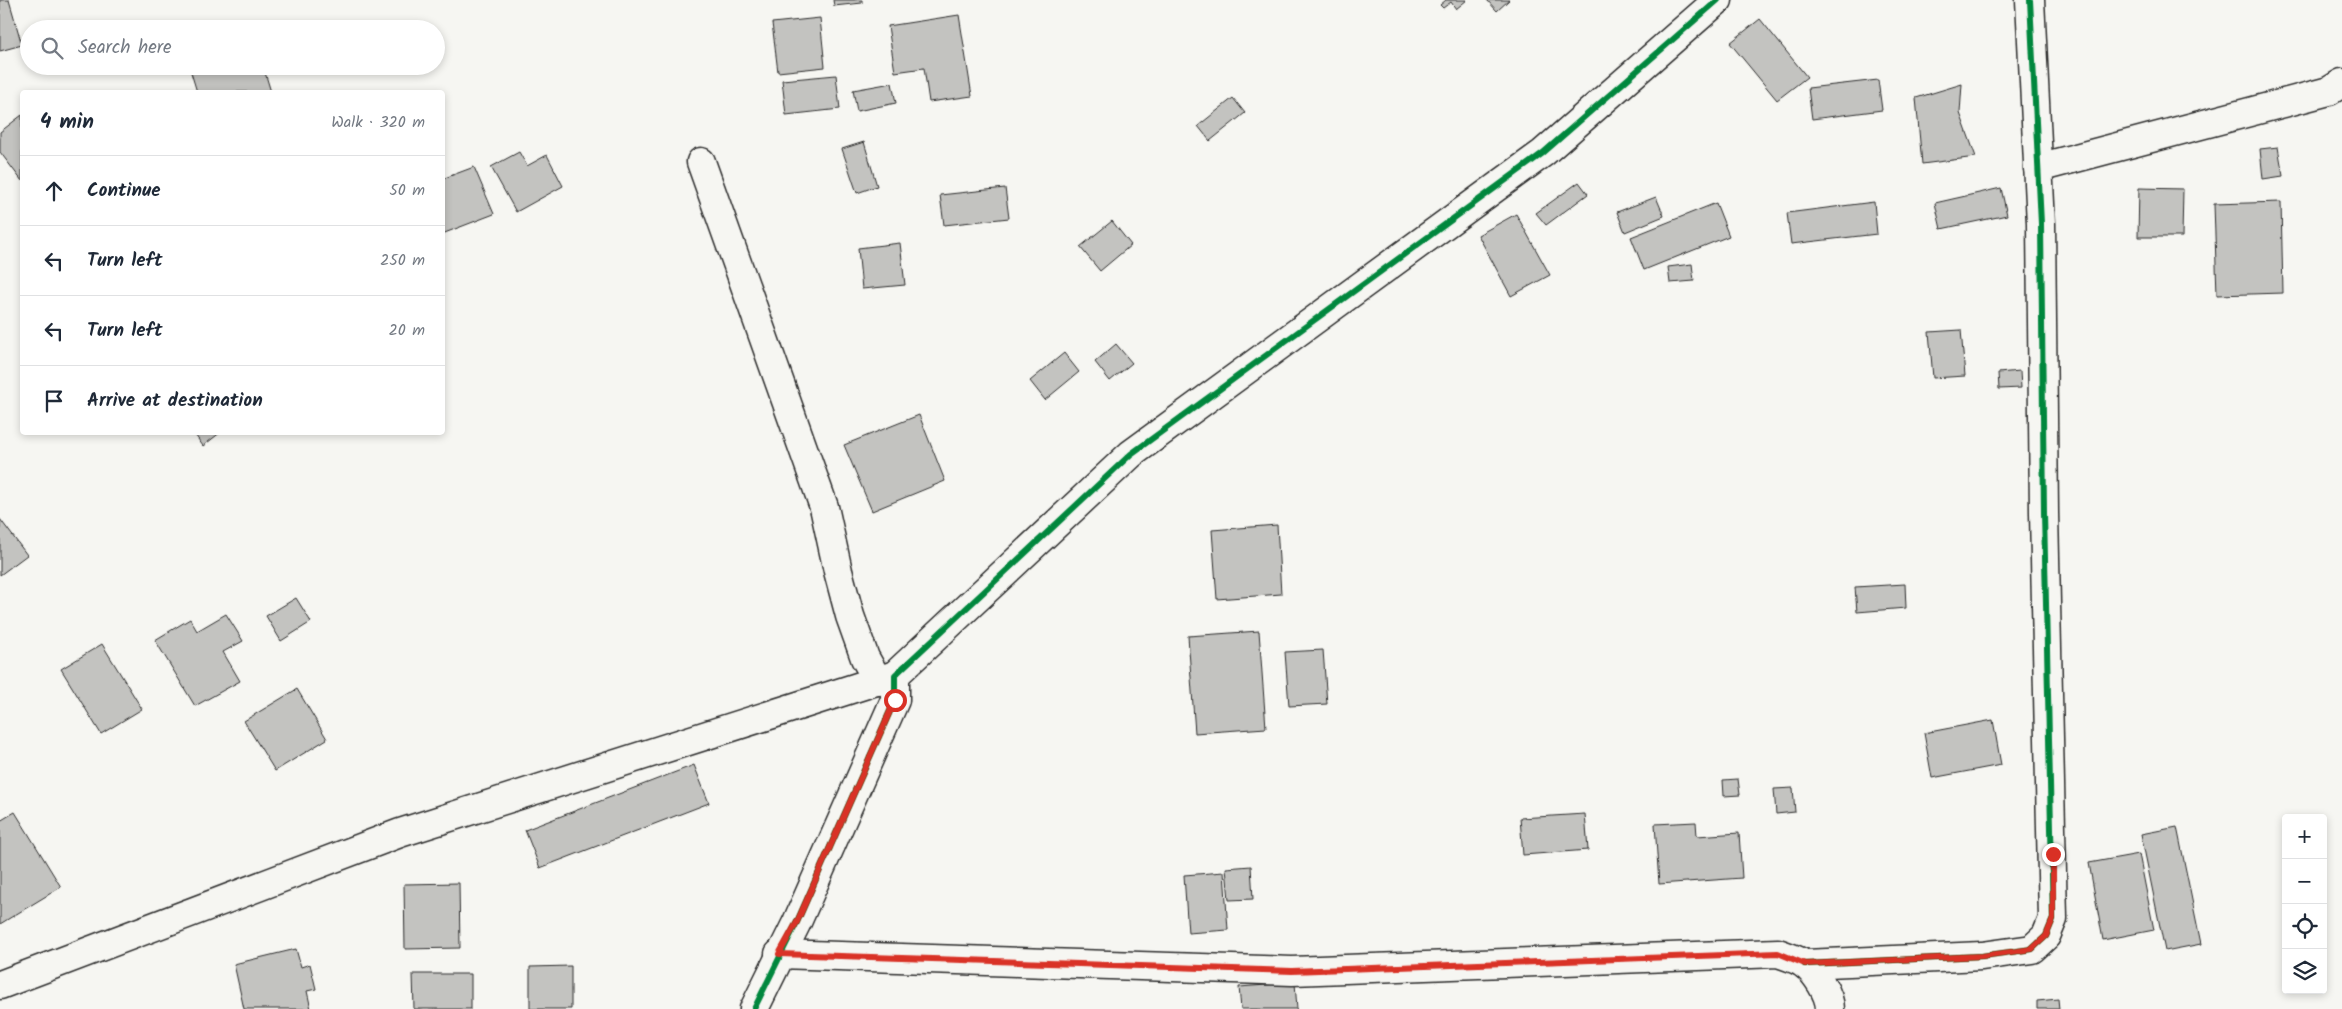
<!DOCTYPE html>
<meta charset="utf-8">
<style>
body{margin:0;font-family:Kalam,sans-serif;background:#f6f6f7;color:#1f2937}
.controls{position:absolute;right:15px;bottom:15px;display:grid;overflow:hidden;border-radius:5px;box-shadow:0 2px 8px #0003}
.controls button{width:45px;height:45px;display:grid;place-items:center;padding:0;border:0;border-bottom:1px solid #e0e1e3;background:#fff;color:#1f2937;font:25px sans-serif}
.stop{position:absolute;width:15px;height:15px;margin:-11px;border:4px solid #d93025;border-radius:50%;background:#fff}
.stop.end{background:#d93025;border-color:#fff;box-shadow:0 1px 5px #0008}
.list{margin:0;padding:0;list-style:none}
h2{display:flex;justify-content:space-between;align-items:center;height:65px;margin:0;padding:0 20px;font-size:21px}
h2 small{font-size:16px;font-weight:400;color:#747a83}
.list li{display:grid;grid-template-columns:32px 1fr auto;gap:15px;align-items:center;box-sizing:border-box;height:70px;padding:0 20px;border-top:1px solid #e0e1e3}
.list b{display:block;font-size:19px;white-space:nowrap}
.list em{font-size:16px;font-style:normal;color:#747a83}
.icon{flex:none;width:28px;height:28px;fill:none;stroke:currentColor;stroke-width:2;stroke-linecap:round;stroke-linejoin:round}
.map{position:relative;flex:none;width:2342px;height:1009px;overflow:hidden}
.search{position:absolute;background:#fff;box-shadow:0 2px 8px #0003;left:20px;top:20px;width:425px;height:55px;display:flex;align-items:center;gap:12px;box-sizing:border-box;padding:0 18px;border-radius:28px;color:#747a83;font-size:19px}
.panel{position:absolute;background:#fff;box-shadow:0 2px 8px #0003;left:20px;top:90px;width:425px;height:345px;border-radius:5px}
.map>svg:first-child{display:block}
</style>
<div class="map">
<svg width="2342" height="1009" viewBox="0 0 2342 1009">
<rect width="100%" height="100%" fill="#f6f6f2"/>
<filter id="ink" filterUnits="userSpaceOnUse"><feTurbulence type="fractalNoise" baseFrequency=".02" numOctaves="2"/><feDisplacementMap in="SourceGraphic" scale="10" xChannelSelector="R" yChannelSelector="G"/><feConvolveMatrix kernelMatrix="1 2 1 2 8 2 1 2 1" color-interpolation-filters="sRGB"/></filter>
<g filter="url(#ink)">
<g fill="#c3c3c0" stroke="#2b2b2b">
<polygon points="0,0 9,0 22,45 0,51"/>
<polygon points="833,0 862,0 862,3 834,6"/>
<polygon points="1446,0 1467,0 1456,9 1451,2 1443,8 1440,5"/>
<polygon points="1487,0 1509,0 1497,11"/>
<polygon points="959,15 972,96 929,102 924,68 895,72 888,26"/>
<polygon points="820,18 825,67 778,72 772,23"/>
<polygon points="1760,19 1807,77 1777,100 1730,43"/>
<polygon points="189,66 263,66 271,92 197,92"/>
<polygon points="836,75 840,109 786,115 782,80"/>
<polygon points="1878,80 1882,110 1812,119 1808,88"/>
<polygon points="892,83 896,103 857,111 853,90"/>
<polygon points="1962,84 1960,113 1976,157 1922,164 1916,98"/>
<polygon points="1233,98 1245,113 1210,141 1198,126"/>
<polygon points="22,115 22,181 0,152 0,132"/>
<polygon points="864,142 877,186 857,193 842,149"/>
<polygon points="2278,147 2283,176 2263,179 2260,149"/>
<polygon points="519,152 527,166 547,155 563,186 516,212 491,167"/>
<polygon points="474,167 494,214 442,234 442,179"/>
<polygon points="1579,182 1588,194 1546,225 1536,213"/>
<polygon points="1005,188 1009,218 944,225 940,195"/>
<polygon points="2001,188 2007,215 1941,229 1935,203"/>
<polygon points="2139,188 2183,189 2182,237 2138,237"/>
<polygon points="1656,197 1664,216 1625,232 1617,212"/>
<polygon points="1874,202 1877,234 1791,244 1787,213"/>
<polygon points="2281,202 2283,293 2217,295 2214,204"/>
<polygon points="1716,203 1729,236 1644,270 1631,237"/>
<polygon points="1516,214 1550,275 1511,296 1478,235"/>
<polygon points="1112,221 1131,245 1100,271 1080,247"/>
<polygon points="900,243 905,285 862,289 858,248"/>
<polygon points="1692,264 1694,281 1670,283 1668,267"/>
<polygon points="1961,330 1965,376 1933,378 1929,332"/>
<polygon points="1116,344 1132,363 1110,381 1095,362"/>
<polygon points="1064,353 1079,372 1045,400 1030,381"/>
<polygon points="2020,371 2021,388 1999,389 1998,373"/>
<polygon points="919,415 945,481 872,511 844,445"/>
<polygon points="193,432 221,432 203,446"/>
<polygon points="0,519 27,555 0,575"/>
<polygon points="1277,525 1281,594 1217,599 1212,530"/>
<polygon points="1905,584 1906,608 1857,612 1855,587"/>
<polygon points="296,598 311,622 281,641 266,616"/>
<polygon points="226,614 243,641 223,652 240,681 195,706 155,640 190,619 197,631"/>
<polygon points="1259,631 1266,728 1195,733 1188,636"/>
<polygon points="102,644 142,709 101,734 61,669"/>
<polygon points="1323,650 1327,704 1289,706 1285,652"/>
<polygon points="297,689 327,739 275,771 244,721"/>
<polygon points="1993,720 2001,765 1932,778 1924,733"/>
<polygon points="694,765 709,803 540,868 525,830"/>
<polygon points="1738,779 1740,795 1724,796 1723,780"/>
<polygon points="1793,788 1795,812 1776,814 1774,789"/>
<polygon points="15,812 61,887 0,924 0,821"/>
<polygon points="1585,814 1588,850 1523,855 1520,818"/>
<polygon points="1696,822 1697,836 1739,833 1742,878 1659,884 1655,824"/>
<polygon points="2177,827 2201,944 2165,951 2141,834"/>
<polygon points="2139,854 2154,930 2103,940 2089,863"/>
<polygon points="1251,866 1253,899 1229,900 1226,868"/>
<polygon points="1224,872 1228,930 1188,933 1184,875"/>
<polygon points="459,883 460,948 405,949 404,884"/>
<polygon points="296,949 301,967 310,964 316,989 307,991 311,1009 244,1009 234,964"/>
<polygon points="571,966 571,1009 530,1009 530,967"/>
<polygon points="413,974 471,974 471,1009 414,1009"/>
<polygon points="1295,983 1297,1009 1241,1009 1239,987"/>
<polygon points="2058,999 2059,1009 2037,1009 2037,1001"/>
</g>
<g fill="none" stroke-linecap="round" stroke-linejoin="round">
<g stroke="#2b2b2b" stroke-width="31">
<g id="minor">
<polyline points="701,162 824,507 838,571 850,616 865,658 878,681"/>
<polyline points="2038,168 2329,91 2342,83"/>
<path d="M779 954 1292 971 1778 953C1786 956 1797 959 1804 964 1816 972 1830 995 1830 1009"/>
<polyline points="1805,964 1982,956 2032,949 2046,936 2053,919 2044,513 2041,224 2030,0"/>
<polyline points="0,985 400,833 895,675"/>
<polyline points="754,1009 797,922 895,700 895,675 1131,454 1543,153 1718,0"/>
</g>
</g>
<use href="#minor" stroke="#f6f6f2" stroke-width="28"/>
<g stroke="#f6f6f2" stroke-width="9">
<g id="cycleway">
<polyline points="1805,964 1982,956 2032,949 2046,936 2053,919 2044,513 2041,224 2030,0"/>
<polyline points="754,1009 797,922 895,700 895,675 1131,454 1543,153 1718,0"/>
</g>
</g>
<use href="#cycleway" stroke="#00873e" stroke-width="6"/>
</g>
</g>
<g fill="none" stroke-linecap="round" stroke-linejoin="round" filter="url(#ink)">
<polyline stroke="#d93025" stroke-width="6" points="895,700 797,922 779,954 1292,971 1778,953 1805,964 1982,956 2032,949 2046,936 2053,919 2053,854"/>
</g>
</svg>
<div class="controls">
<button>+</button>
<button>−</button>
<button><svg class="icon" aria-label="locate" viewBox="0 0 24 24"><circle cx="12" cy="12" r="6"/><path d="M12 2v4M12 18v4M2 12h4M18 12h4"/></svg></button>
<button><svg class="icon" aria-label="layers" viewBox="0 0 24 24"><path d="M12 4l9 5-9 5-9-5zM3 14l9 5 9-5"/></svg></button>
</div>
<div class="stop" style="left:895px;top:700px"></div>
<div class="stop end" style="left:2053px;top:854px"></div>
<div class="search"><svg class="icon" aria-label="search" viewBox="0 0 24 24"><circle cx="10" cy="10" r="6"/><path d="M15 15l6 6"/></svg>Search here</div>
<section class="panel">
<h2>4 min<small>Walk · 320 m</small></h2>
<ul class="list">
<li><svg class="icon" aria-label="ahead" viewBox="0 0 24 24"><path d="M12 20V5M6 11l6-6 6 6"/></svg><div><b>Continue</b></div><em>50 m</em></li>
<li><svg class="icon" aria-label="left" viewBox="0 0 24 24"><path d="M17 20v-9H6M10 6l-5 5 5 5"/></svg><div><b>Turn left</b></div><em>250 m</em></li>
<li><svg class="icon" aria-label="left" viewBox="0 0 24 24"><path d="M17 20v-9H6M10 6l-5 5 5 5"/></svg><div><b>Turn left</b></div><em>20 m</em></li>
<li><svg class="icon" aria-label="arrive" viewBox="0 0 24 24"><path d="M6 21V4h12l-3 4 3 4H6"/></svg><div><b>Arrive at destination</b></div></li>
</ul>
</section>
</div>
